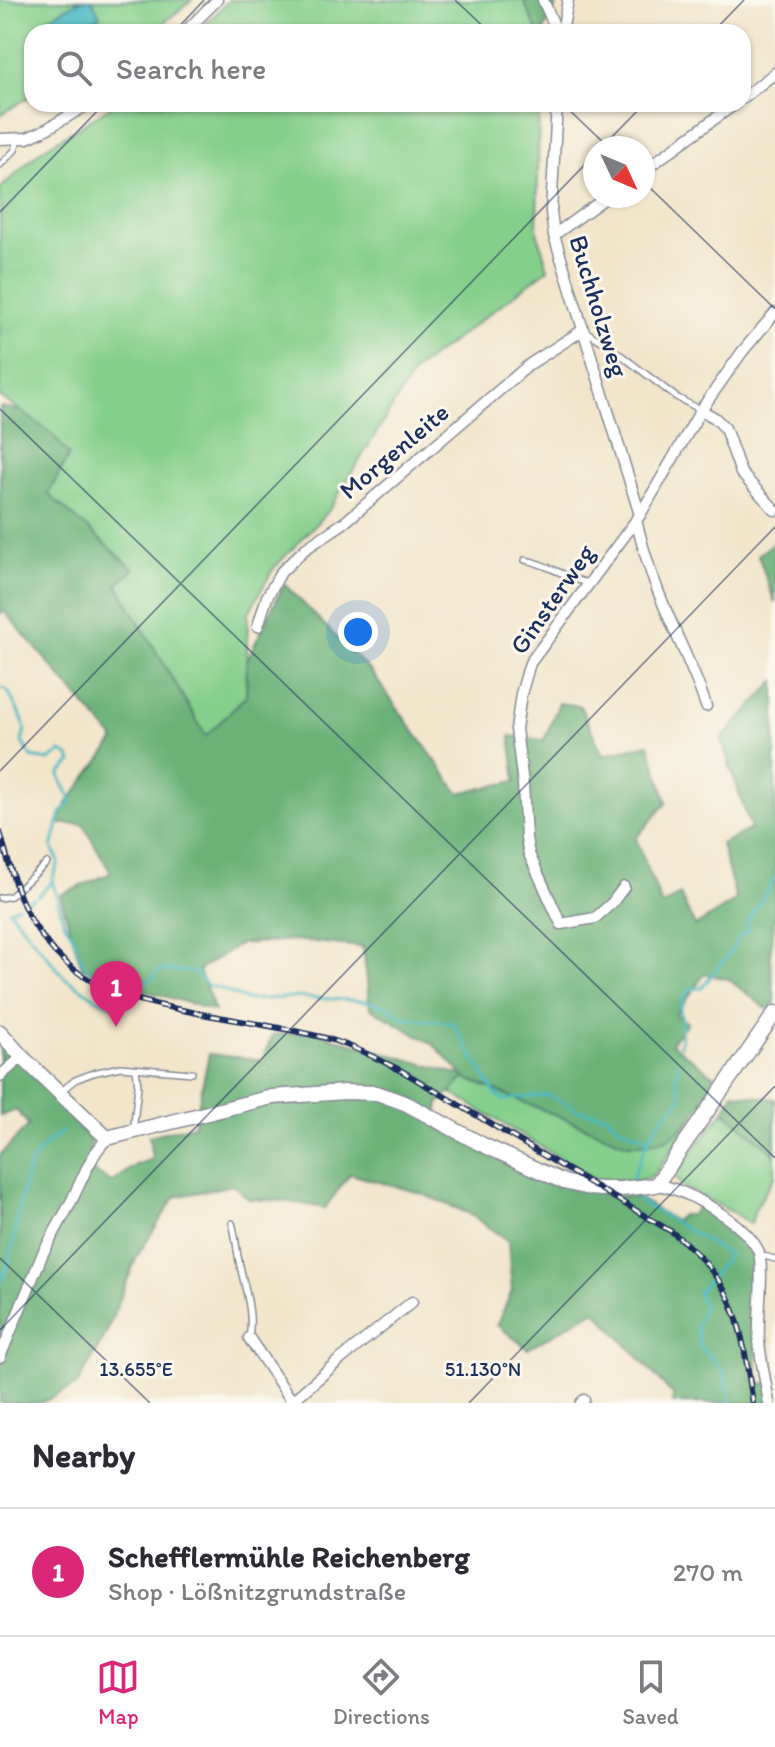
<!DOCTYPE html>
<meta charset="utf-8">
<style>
body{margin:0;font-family:Itim,sans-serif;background:#f2f2f3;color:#2b2b33}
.compass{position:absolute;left:583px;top:136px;width:72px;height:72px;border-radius:50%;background:#fff;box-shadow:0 2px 6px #0004;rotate:134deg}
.you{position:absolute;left:358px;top:632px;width:28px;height:28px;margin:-20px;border:6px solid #fff;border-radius:50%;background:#1a73e8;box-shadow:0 0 0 12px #1a73e833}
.badge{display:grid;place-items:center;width:52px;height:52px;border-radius:50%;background:#db2777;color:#fff;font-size:26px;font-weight:700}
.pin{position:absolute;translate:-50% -66px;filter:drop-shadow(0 2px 4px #0008)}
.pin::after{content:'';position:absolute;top:42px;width:28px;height:24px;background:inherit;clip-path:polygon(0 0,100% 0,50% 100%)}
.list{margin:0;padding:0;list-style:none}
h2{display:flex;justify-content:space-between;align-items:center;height:104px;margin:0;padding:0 32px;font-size:34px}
h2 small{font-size:26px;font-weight:400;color:#7c7c81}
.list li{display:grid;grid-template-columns:52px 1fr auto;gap:24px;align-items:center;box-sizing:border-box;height:128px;padding:0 32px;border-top:2px solid #e1e1e2}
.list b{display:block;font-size:30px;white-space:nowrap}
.list p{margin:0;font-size:26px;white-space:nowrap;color:#7c7c81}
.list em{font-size:26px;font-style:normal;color:#7c7c81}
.icon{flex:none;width:44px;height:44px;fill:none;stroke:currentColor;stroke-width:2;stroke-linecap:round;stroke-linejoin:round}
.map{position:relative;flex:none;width:775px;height:1403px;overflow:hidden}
.search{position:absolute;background:#fff;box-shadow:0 2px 6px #0004;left:24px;right:24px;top:24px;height:88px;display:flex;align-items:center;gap:20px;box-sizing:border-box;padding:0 28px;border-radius:24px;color:#7c7c81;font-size:30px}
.sheet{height:232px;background:#fff}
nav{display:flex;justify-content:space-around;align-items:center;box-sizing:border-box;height:112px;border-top:2px solid #e1e1e2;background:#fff;font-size:22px;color:#7c7c81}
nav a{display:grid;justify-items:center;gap:4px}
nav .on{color:#db2777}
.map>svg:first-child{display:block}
</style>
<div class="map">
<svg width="775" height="1403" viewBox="0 0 775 1403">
<rect width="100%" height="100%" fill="#fbf7ec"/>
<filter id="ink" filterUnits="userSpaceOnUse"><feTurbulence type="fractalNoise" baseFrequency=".0125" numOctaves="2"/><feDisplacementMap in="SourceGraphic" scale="16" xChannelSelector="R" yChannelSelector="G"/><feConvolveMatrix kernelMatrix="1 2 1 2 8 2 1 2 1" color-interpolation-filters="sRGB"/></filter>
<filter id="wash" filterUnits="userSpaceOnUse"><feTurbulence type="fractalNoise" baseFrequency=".006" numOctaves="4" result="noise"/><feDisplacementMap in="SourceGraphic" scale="32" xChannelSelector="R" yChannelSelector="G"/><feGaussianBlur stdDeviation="1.8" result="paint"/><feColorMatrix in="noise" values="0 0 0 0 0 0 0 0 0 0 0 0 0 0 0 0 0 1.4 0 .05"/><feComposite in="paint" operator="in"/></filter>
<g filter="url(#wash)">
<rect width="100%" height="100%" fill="#f2e5ca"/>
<g fill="#85cf8c" stroke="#507f75" stroke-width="2">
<polygon points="0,0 81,0 47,19 54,32 32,32 32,95 0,115"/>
<polygon points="92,0 192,0 161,25 148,32 71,32 100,16"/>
<polygon points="229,0 523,0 538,32 198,32"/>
<polygon points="115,104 539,104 537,231 548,269 415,370 329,510 273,569 248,614 246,696 206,737 117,584 133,568 47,494 21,411 0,397 0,189 40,151"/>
<polygon points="465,1078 627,1144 668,1139 696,1113 657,1171 648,1179 633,1181 595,1179 450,1092"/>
<polygon points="724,1111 775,1154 775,1176 755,1209 751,1224 730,1211 681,1186 675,1177 680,1167"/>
</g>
<g fill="#6cb278" stroke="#44706b" stroke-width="2">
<polygon points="523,0 559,0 543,32 538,32"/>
<path d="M0 407 21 411 53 435 69 455 48 494 134 569 117 585 206 736 246 696 247 660 284 584 371 672 459 793 516 781 510 736 544 740 559 703 580 706 603 755 649 744 667 802 636 838 662 905 680 895 695 926 736 900 721 844 751 829 721 739 775 681V914L770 957 775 1003 767 1009 728 979 705 974 676 1014 687 1023 671 1043 717 1078C705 1099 688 1131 664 1140 652 1144 640 1144 627 1144L465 1078 439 1103 436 1127 601 1193 638 1198 675 1221 681 1215H691L699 1205 735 1228 752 1247 756 1263 754 1295 758 1383H775V1403H673V1395L595 1310 528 1349 497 1325 512 1291 508 1241 468 1213 420 1193 350 1174 325 1208 284 1201 249 1199 233 1185 175 1197 137 1256 105 1336 77 1385 41 1403H0V1155L29 1125 16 1110 0 1116V1036L91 1140 87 1168 112 1182 136 1165 152 1159 149 1136 194 1125 209 1054 263 1060 272 1035 318 1031 324 1035 464 1076 434 1045 370 1008 363 947 294 940 240 944 199 970 215 1011 113 981 82 968 60 895 111 873 83 824H57L68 802 115 740 4 611 0 614Z"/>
<polygon points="775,542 775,603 758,555"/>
<polygon points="733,1093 775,1099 775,1154 724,1111"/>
</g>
<polygon fill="#4bb9c1" stroke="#337490" stroke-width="2" points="81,0 92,0 100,16 71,32 54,32 47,19"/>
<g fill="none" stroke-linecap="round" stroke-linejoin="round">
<g stroke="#4bb9c1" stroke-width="3">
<path d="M0 687 8 691 23 721 25 729 22 742 31 757 49 760 61 752 69 756 72 762 60 773C61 785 69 791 71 802L61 813 52 847 59 862 52 880 64 922 72 934 84 965 96 976 112 985H137L149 981 160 970 195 972 208 986 218 988 247 1000 300 997 365 1001 389 1007 402 1017 453 1023 494 1092 504 1100 549 1095 577 1110 606 1115 619 1127 649 1139 633 1176 635 1184"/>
<polyline points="38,896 52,882"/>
<polyline points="26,902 33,898"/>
<polyline points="18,906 9,910 65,978 97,999 122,1010"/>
<polyline points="680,1046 682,1023 680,1007 690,989 702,988 731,951 741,934 747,932 749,929 746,925 775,878"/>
<polyline points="649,1139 659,1122 680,1099 680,1089 676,1080 678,1063"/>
<polyline points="636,1192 638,1200 729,1255 698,1293 704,1307 696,1326 700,1347 724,1371 730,1403"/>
<path d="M0 1284C16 1252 15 1221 24 1187 25 1181 26 1174 28 1169 35 1154 49 1141 62 1132"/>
</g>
</g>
</g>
<g filter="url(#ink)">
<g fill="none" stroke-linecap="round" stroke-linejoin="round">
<g stroke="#868a94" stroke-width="8">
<g id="lane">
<polyline points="0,165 15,150 18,140"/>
<polyline points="587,332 609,346 676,397 701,410"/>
<path d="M525 560C548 564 566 578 588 583"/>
<polyline points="0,898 11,896 47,863"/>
<polyline points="60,1092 75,1080 93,1073 120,1067 192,1073"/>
<polyline points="135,1128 134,1123 138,1086 136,1069"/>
<path d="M232 1223C236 1236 236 1248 239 1261 244 1287 254 1311 249 1338"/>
<polyline points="760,1255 775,1259"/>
</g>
</g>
<g stroke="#868a94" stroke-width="13">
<g id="street">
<polyline points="543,0 557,32"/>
<polyline points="185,32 217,0"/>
<polyline points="562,32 568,0"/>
<polyline points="743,98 775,73"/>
<polyline points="557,104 551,212 554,235 640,515"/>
<polyline points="0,139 27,138 43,131 89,104"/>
<polyline points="643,171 735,104"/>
<polyline points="554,235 608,196"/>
<polyline points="701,410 715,418 725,428 741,473 775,510"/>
<path d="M636 520C641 540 646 560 654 580 669 623 692 663 706 706"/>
<polyline points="258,626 267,597 281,572 305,549 345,522 530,364 583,330"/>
<polyline points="624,887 612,903 595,918 561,924 529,854 526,838 523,784 516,729 521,694 530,663 640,515 701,410 742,352 775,313"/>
<polyline points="0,1076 22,1057"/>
<path d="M656 1185C686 1188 744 1223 758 1250 765 1264 757 1322 759 1342 761 1362 766 1383 769 1403"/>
<polyline points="249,1338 292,1401"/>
<polyline points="0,1357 43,1253 70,1204 87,1168 96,1152 107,1138"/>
<polyline points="290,1403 336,1363 412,1302"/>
<polyline points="581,1403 584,1400"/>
</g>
</g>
<g stroke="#868a94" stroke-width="17">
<polyline id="secondary" points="0,1032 22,1057 107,1138 272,1097 345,1092 377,1093 407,1104 481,1144 564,1182 589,1188 601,1189 621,1189 656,1185 775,1013"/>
</g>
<use href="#lane" stroke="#fff" stroke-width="5"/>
<use href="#street" stroke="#fff" stroke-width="10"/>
<use href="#secondary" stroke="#fff" stroke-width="14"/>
<g stroke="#1b2f5e" stroke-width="6">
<path id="rail" d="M0 832C9 863 16 895 33 923 71 986 125 999 192 1012 237 1021 284 1027 329 1039 355 1047 378 1059 402 1071L672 1232C738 1283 741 1326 753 1403"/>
</g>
<use href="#rail" stroke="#fbf7ec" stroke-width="3" stroke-dasharray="9" stroke-linecap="butt"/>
</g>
</g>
<path fill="none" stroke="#1b2f5e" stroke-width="2" stroke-opacity="0.45" d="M455 0 489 32M174 32 204 0M713 32 744 0M563 104 609 148M601 148 644 104M643 181 775 309M0 212 104 104M0 409 775 1158M0 771 595 154M0 1258 150 1403M0 1330 775 527M469 1403 775 1086"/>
<g text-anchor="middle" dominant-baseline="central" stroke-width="6" stroke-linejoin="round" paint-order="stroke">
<g font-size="26" fill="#1b2f5e" stroke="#fbf7ec">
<text transform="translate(599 306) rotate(73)">Buchholzweg</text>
<text transform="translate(394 451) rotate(-40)">Morgenleite</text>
<text transform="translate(552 599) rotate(-55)">Ginsterweg</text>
</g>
</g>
<g font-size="20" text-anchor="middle" fill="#1b2f5e" stroke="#fbf7ec" stroke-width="6" stroke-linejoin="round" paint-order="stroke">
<text x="483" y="1376">51.130°N</text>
<text x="136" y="1376">13.655°E</text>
</g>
</svg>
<svg class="compass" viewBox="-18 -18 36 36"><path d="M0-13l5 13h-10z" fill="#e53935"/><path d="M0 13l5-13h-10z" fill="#7c7c81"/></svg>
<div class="you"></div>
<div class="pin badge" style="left:116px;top:1027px">1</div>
<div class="search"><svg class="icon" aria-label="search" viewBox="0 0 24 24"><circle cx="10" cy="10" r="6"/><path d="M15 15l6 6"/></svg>Search here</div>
</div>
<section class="sheet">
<h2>Nearby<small></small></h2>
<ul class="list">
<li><span class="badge">1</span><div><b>Schefflermühle Reichenberg</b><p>Shop · Lößnitzgrundstraße</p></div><em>270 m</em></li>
</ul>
</section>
<nav>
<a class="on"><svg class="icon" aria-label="map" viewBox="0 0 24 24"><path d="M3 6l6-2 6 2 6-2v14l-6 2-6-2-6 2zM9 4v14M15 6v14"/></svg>Map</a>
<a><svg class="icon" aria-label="directions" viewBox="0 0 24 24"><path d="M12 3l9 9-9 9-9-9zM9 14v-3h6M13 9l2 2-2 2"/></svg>Directions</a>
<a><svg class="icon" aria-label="saved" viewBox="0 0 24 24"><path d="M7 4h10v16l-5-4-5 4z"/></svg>Saved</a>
</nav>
